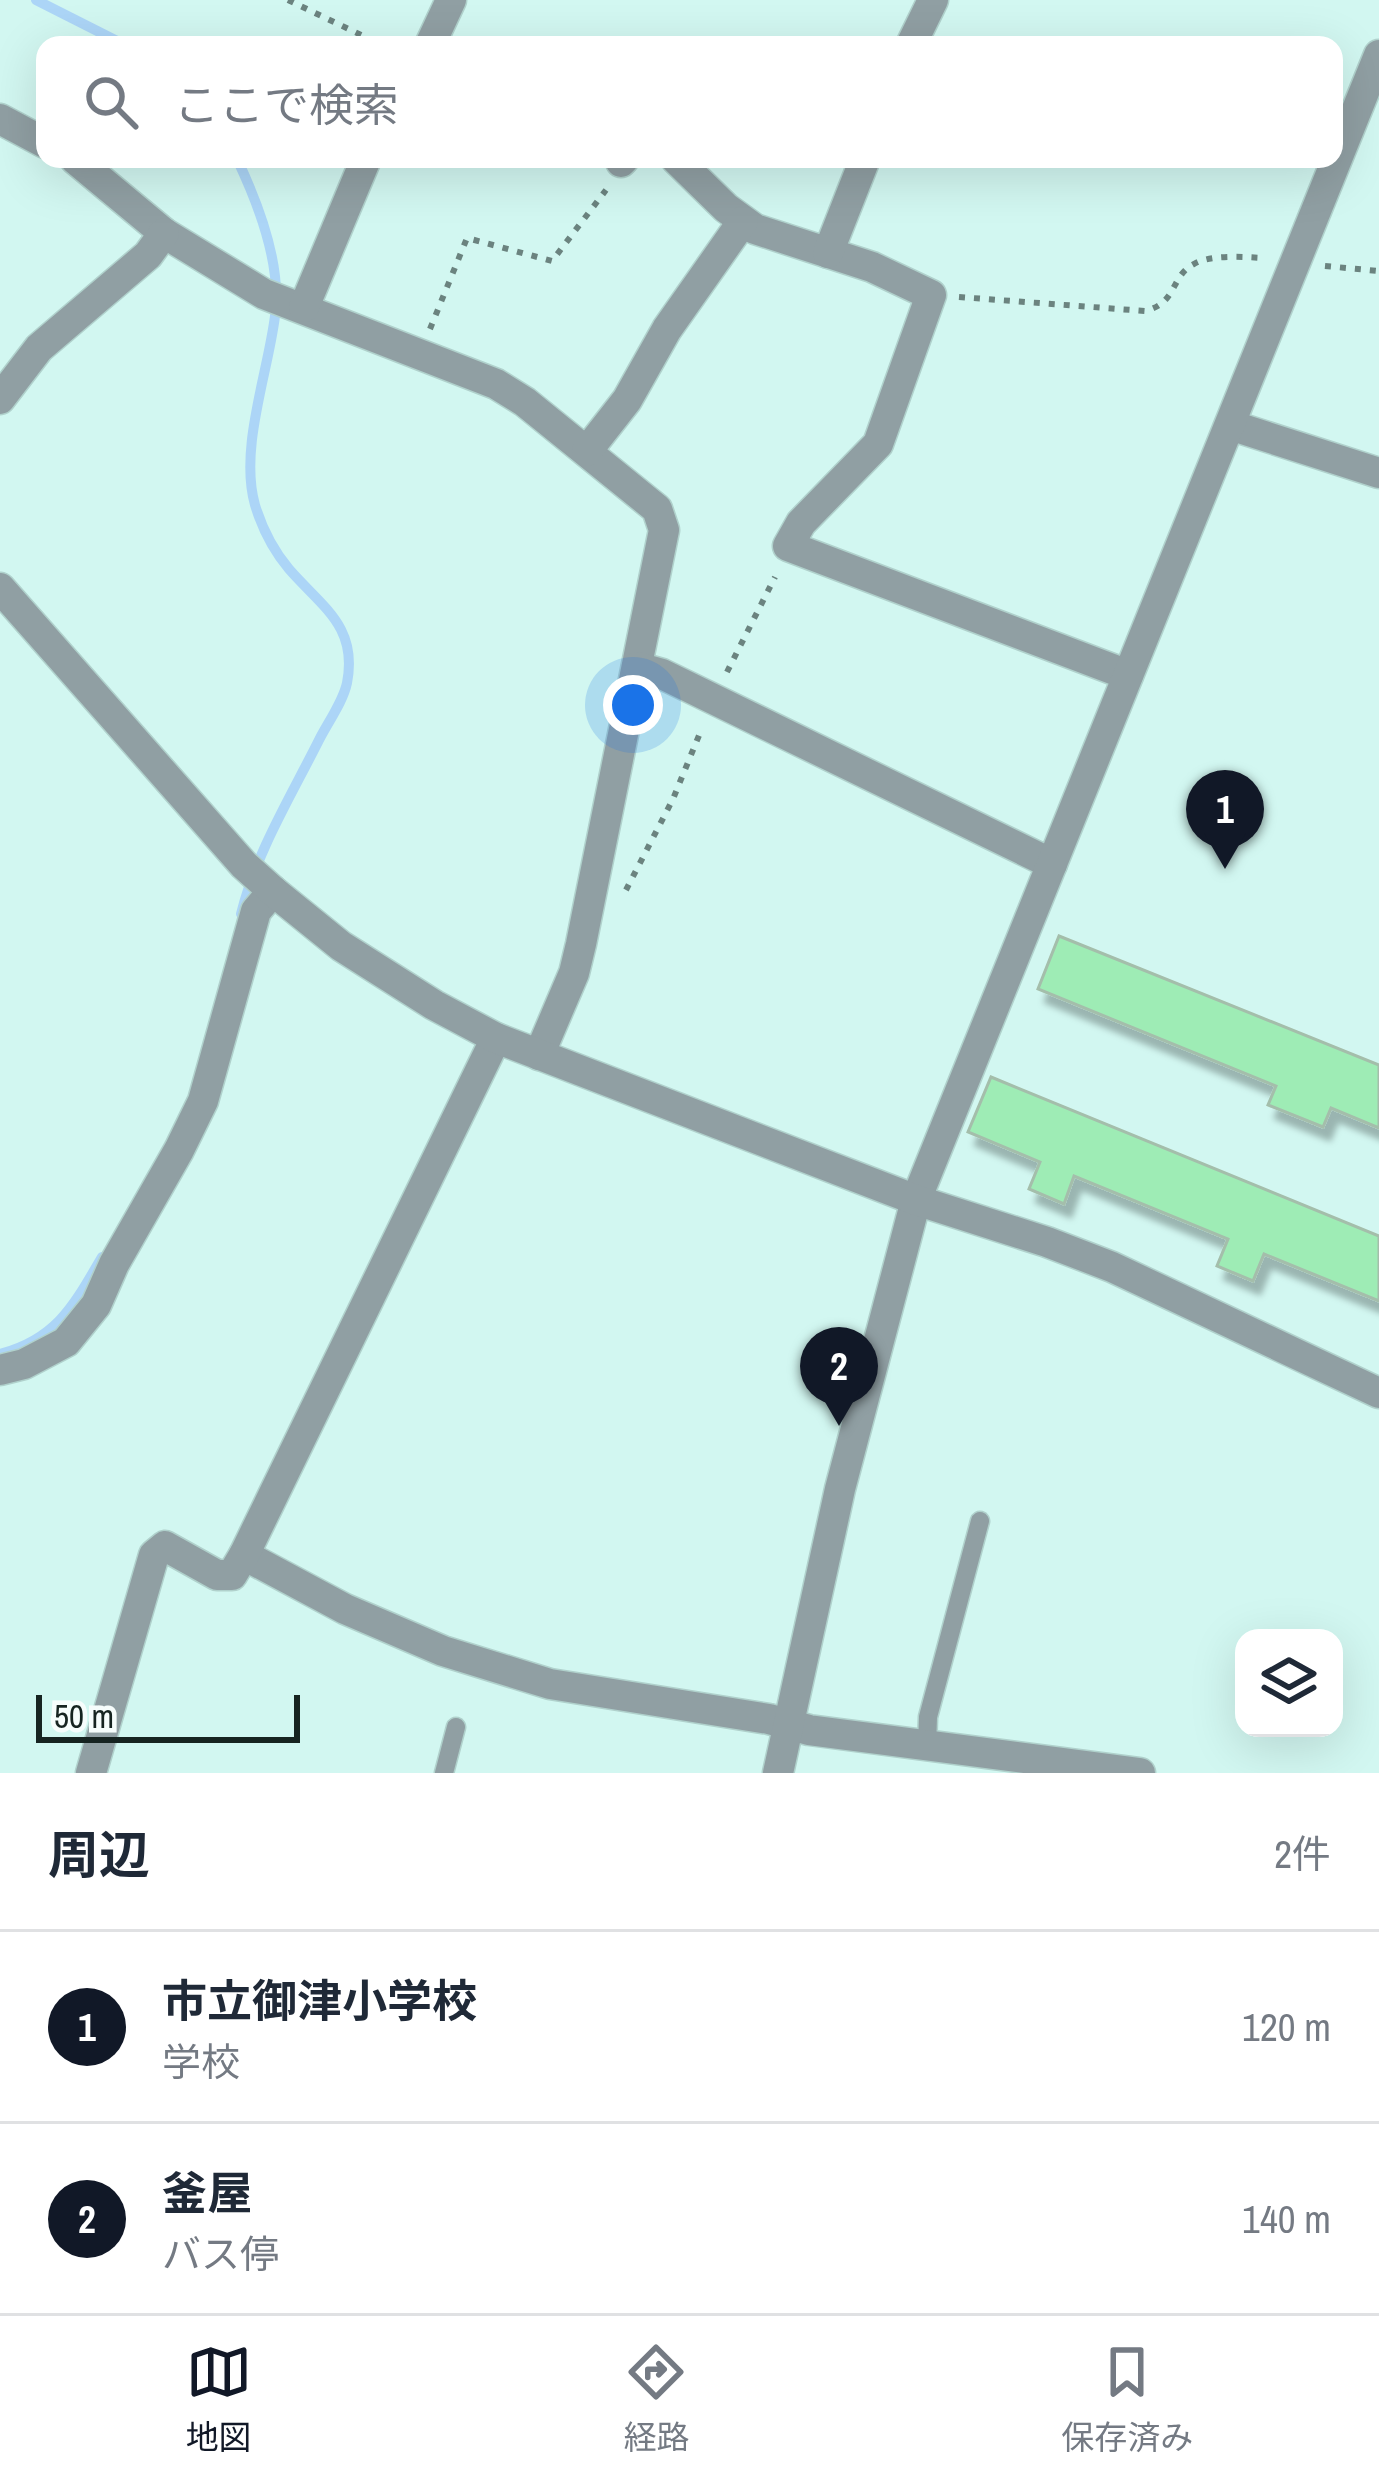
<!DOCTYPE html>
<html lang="ja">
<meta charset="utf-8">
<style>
body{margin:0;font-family:"Archivo Narrow","Noto Sans JP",sans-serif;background:#f6f6f7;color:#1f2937}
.controls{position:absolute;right:36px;bottom:36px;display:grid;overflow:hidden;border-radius:24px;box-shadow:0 12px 48px #0002}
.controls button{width:108px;height:108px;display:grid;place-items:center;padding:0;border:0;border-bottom:3px solid #e0e1e3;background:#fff;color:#1f2937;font:60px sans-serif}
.scale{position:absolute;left:36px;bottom:30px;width:264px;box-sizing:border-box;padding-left:12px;border:6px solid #162421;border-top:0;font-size:33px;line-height:42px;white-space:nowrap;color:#162421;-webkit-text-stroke:9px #f6fdfc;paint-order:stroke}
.you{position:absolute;left:633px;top:705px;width:42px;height:42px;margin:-30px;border:9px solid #fff;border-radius:50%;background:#1a73e8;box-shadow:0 0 0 18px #1a73e833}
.badge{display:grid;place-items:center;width:78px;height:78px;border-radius:50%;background:#111827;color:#fff;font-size:39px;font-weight:700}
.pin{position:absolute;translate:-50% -99px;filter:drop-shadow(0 3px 6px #0008)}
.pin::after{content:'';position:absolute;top:63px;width:42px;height:36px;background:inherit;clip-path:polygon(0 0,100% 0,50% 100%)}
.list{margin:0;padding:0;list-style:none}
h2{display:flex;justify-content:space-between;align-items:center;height:156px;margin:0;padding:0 48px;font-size:51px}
h2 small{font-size:39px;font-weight:400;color:#747a83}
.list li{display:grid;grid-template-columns:78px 1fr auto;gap:36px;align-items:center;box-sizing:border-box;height:192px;padding:0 48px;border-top:3px solid #e0e1e3}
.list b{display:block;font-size:45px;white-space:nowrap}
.list p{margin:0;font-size:39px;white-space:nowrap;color:#747a83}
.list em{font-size:39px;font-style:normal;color:#747a83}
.icon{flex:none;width:66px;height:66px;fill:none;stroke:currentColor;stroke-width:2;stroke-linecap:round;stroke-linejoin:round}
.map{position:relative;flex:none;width:1379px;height:1773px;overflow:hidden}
.search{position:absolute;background:#fff;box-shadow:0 12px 48px #0002;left:36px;right:36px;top:36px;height:132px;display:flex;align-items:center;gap:30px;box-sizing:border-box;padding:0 42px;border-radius:24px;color:#747a83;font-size:45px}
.sheet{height:540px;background:#fff}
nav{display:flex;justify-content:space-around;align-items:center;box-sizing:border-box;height:168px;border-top:3px solid #e0e1e3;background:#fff;font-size:33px;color:#747a83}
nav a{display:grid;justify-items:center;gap:6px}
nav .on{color:#111827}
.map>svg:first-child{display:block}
</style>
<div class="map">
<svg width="1379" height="1773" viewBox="0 0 1379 1773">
<defs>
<filter id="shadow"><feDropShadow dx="7" dy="13" stdDeviation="3" flood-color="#0004"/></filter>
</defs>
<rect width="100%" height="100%" fill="#d2f7f1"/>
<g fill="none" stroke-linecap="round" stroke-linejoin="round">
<g stroke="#acd5f7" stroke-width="10">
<polyline points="36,0 125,45"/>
<path d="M237 159C259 205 282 265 275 316 268 373 239 449 255 505 262 528 273 550 289 569 322 607 358 626 347 683 343 702 328 722 319 740 291 796 256 853 241 914"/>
<path d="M0 1354C57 1339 74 1305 102 1257"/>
</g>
</g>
<g fill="#9eecb5" stroke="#a4beab" stroke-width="3" filter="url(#shadow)">
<polygon points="1059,936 1379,1065 1379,1128 1331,1108 1323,1127 1268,1105 1276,1086 1038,989"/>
<polygon points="991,1077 1379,1236 1379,1301 1264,1254 1253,1281 1217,1266 1228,1239 1074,1176 1064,1204 1029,1189 1040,1162 968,1132"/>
</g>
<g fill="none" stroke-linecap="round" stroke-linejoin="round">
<g stroke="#b0d1cc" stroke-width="21">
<g id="service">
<polyline points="927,1747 928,1717 980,1521"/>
<polyline points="444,1773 456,1727"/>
</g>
</g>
<g stroke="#b0d1cc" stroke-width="33">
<g id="minor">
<polyline points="430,45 451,0"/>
<polyline points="911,45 933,0"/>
<polyline points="0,119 45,143"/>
<polyline points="75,159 164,233 264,294 496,384 525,402 657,509 664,530 581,944 574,973 539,1055"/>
<polyline points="676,159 726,208 755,229 872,267 931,295 878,444 801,523 788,546 1128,675"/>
<polyline points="621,162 624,159"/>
<polyline points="828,253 865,159"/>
<polyline points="304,307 366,159"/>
<polyline points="0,399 39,348 148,255 164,233"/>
<polyline points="1230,425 1379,473"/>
<polyline points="587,451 627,400 667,329 743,221"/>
<polyline points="637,667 662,674 1052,864"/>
<polyline points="0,1370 24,1364 66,1342 96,1305 114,1264 179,1150 203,1101 256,911 273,891"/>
<polyline points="244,1555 345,1609 443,1651 550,1684 769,1719 809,1730 1140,1773"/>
<polyline points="91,1773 154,1555 165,1546 217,1575 232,1575 244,1555 496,1038"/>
<polyline points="778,1773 840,1489 916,1200 1379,55"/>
</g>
</g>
<g stroke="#b0d1cc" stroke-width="33">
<polyline id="tertiary" points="0,588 244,865 273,891 341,946 434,1005 496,1038 916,1200 1047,1242 1112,1267 1379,1393"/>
</g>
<g stroke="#6b837f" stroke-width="6" stroke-dasharray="6 9" stroke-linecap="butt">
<polyline points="288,0 382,45"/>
<polyline points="1325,266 1379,271"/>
<path d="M959 297 1145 311C1178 303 1170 276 1194 264 1211 254 1244 257 1264 258"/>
<polyline points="430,329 467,238 552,261 606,190"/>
<polyline points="727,672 775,577"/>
<polyline points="626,890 673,799 702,728"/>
</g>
<use href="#service" stroke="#909fa3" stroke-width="18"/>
<use href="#minor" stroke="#909fa3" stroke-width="30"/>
<use href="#tertiary" stroke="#909fa3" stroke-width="30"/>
</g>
</svg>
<div class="controls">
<button><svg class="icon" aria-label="layers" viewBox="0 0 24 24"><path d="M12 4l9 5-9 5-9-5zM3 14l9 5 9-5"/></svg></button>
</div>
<div class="scale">50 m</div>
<div class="you"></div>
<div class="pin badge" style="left:1225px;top:869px">1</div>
<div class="pin badge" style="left:839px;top:1426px">2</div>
<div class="search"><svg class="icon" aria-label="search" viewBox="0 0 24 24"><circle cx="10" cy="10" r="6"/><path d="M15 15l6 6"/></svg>ここで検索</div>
</div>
<section class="sheet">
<h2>周辺<small>2件</small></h2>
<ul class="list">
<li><span class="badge">1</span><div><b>市立御津小学校</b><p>学校</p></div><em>120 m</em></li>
<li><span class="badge">2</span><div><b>釜屋</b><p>バス停</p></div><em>140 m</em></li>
</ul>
</section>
<nav>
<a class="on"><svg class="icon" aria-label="map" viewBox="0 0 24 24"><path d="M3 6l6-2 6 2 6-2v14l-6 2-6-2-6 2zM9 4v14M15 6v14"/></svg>地図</a>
<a><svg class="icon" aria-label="directions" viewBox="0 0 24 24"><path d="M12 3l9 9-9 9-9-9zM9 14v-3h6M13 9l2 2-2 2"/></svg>経路</a>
<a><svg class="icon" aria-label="saved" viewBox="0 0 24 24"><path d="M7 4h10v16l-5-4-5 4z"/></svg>保存済み</a>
</nav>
